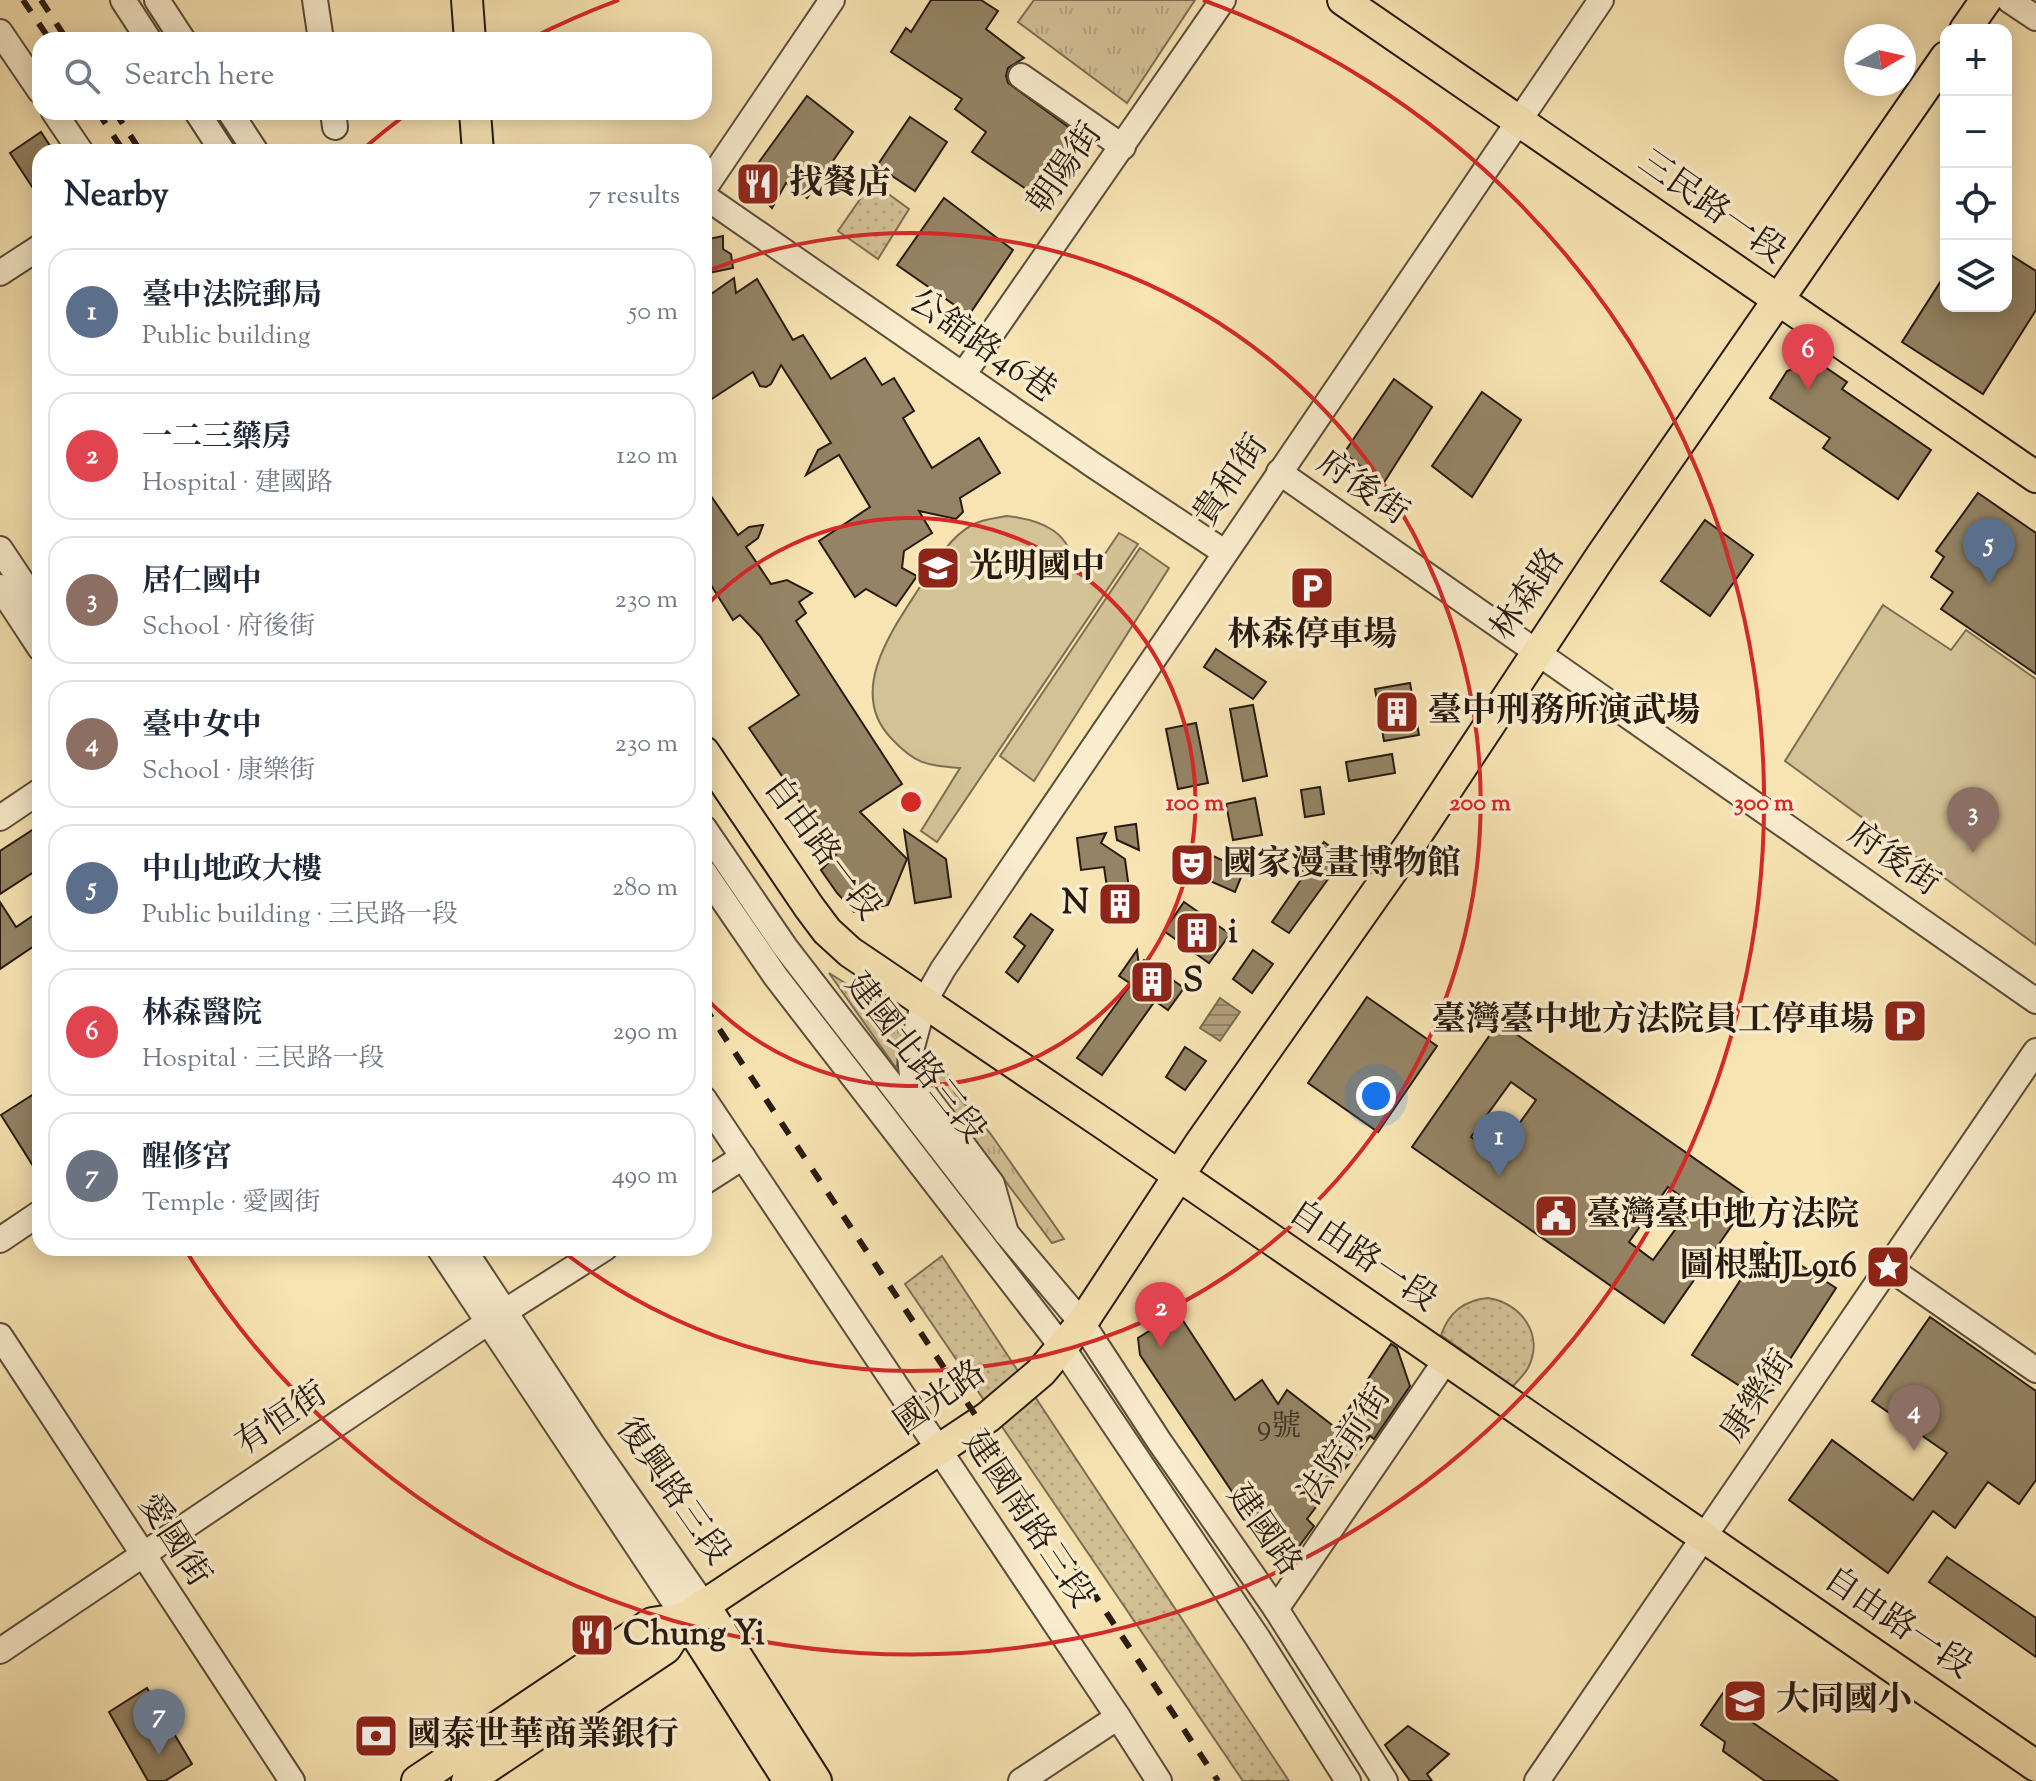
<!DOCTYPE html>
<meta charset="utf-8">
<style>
body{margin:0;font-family:"Sorts Mill Goudy","Noto Serif TC",serif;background:#f2f2f3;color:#1f2937}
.controls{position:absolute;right:24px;top:24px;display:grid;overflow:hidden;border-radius:16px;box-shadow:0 4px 20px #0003}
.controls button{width:72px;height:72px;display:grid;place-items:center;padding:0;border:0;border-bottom:2px solid #e0e1e3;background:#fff;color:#1f2937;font:40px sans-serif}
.compass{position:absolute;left:1844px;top:24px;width:72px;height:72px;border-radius:50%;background:#fff;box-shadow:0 4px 20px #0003;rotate:81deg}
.you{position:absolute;left:1376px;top:1096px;width:28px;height:28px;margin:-20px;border:6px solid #fff;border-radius:50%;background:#1a73e8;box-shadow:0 0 0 12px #1a73e833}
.badge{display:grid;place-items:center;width:52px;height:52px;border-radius:50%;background:#8f2418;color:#fff;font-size:26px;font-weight:700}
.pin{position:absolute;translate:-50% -66px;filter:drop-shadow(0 2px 4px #0008)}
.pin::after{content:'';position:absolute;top:42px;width:28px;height:24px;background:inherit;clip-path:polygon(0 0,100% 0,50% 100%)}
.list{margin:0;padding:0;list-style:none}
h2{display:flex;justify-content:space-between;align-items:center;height:104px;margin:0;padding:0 32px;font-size:34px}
h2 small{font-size:26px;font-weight:400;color:#747a83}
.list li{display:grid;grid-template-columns:52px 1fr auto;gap:24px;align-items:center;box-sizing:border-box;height:128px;margin:0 16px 16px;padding:0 16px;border:2px solid #e0e1e3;border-radius:24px}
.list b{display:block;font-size:30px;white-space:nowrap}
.list p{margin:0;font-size:26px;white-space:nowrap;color:#747a83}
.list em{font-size:26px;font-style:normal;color:#747a83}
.icon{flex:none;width:44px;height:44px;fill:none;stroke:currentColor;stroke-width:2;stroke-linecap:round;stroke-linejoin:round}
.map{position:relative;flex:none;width:2036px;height:1781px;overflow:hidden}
.search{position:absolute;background:#fff;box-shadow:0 4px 20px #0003;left:32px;top:32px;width:680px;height:88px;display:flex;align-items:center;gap:20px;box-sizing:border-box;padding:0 28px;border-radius:24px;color:#747a83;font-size:30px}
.panel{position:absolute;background:#fff;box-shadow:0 4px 20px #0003;left:32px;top:144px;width:680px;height:1112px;border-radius:24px}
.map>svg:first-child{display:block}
</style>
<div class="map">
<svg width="2036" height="1781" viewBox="0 0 2036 1781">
<defs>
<pattern id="grass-tufts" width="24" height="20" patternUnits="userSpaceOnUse" patternTransform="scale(2)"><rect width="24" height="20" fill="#d4c297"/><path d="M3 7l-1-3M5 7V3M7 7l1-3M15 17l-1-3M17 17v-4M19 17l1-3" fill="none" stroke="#b6a681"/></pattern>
<pattern id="park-dots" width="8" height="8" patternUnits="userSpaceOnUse" patternTransform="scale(2)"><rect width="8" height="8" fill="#d4c297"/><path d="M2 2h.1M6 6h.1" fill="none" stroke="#b6a681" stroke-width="1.8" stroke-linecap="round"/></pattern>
<pattern id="water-rules" width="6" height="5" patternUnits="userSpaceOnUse" patternTransform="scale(2)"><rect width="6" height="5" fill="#b1a07c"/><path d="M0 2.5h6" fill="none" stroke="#908264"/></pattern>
</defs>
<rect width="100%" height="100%" fill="#f8e4b3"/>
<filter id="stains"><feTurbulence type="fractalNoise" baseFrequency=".0025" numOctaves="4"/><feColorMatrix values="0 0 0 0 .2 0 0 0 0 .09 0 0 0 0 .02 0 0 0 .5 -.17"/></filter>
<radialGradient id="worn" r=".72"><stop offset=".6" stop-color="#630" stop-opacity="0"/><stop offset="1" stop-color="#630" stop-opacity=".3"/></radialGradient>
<g fill="url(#grass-tufts)" stroke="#7e6e54" stroke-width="2">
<polygon points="1034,0 1195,0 1127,103 1018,22"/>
<polygon points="829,973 896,1015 906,1031 896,1068"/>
<polygon points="922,1048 944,1066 955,1093 990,1133 1064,1239 1052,1243 924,1073"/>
</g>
<g fill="url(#park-dots)" stroke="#7e6e54" stroke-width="2">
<polygon points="872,182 909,209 878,259 838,231"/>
<polygon points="942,1256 1289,1781 1243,1781 905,1284"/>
<path d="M1488 1298C1521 1303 1545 1335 1528 1368 1524 1375 1518 1381 1512 1387L1441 1335C1449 1312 1464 1300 1488 1298Z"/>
</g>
<g fill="#d4c297" stroke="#7e6e54" stroke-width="2">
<path d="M1007 516C1042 520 1073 532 1074 572L1088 579 1119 533 1138 544 937 842 921 831 960 768C925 765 915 764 891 738 848 693 890 633 918 590 932 568 948 538 972 525 982 519 996 518 1007 516Z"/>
<polygon points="1140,548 1169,568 1034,781 1000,756"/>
<polygon points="1883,605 1951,650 1966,630 2036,679 2036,945 1785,761"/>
</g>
<polygon fill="url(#water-rules)" stroke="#7a6b51" stroke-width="2" points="1220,998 1240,1012 1220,1041 1200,1028"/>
<g fill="#948465" stroke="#271b11" stroke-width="2" fill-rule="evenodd">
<polygon points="931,0 981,0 998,11 986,29 1024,58 1008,68 1006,76 1008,83 1086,140 1045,202 972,152 986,132 955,109 962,99 891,52 906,28 911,32"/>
<polygon points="807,96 853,132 807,198 786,183 772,208 751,186 751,173"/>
<polygon points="910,117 947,142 915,191 877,166"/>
<polygon points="41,132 54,152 40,152 40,199 10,153"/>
<polygon points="944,198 1013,250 969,315 897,265"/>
<polygon points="723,236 723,249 731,254 733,268 704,274 704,240"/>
<polygon points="2006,252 2036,271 2036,310 1983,394 1902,342 1946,273 1946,306 2006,306"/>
<polygon points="734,278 736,293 757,279 793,340 803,335 831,379 865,358 882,385 894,378 914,411 903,418 932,468 979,438 1000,473 960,498 963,512 956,519 919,511 932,533 904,551 902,568 917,576 896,606 866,589 855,597 819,541 870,507 839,455 806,475 818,450 831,443 781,365 771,384 766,387 760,386 753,372 704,404 704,299"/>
<polygon points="1808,363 1819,363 1847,382 1842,389 1931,450 1898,499 1823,448 1830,438 1770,398 1787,371"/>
<polygon points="1394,379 1432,407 1383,484 1344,453"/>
<polygon points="1482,392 1521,420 1472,497 1432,466"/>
<polygon points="704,486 738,535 749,527 763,525 758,538 746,547 771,584 787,580 812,593 799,602 806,613 796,621 902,784 860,812 907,859 888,905 854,912 837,893 821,870 836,855 749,728 799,695 760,636 740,615 733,620 704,574"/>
<polygon points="1978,493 2036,533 2036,674 1941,609 1953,592 1931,577 1944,557 1936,551"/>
<polygon points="1705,520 1753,555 1710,616 1661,581"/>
<polygon points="1216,649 1266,682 1253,699 1204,667"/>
<polygon points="1410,683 1419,735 1384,741 1375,689"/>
<polygon points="1253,705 1267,776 1243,781 1230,709"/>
<polygon points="1196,723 1208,783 1178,789 1166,729"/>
<polygon points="1392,754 1395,773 1349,781 1346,762"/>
<polygon points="1320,787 1324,814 1305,817 1301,790"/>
<polygon points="1255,798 1262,835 1233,840 1226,804"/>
<polygon points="1136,824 1139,850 1117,840 1115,827"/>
<polygon points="40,825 40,868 0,894 0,851"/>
<polygon points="904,830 946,859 951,897 915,903"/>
<polygon points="1106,833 1101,843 1125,859 1133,919 1112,922 1104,867 1081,870 1077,838"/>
<polygon points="1324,842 1344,857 1289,933 1272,922 1302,878 1299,876"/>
<polygon points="1213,856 1244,870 1235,892 1203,878"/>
<polygon points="0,902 16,927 40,911 40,942 0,969"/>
<polygon points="1184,902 1230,934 1209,963 1164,931"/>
<polygon points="1031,914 1053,930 1018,982 1006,972 1025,946 1014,937"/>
<polygon points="1137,950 1139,966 1144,960 1184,988 1168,1010 1155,1001 1102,1075 1077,1058 1131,984 1119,976"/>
<polygon points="1253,950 1273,964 1252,993 1233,979"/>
<polygon points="1367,997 1437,1046 1378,1132 1308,1083"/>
<path d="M1499 1022 1751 1198 1664 1323 1412 1147ZM1511 1082 1536 1100 1497 1155 1471 1137ZM1668 1187 1693 1205 1653 1260 1629 1242Z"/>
<polygon points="1185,1047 1206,1061 1185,1090 1166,1077"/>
<polygon points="40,1090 40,1177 1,1115"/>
<polygon points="1765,1242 1836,1288 1763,1401 1692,1355"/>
<polygon points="1178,1313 1235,1400 1262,1380 1278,1404 1287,1390 1336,1428 1391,1344 1397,1348 1410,1386 1374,1439 1370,1436 1307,1519 1314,1526 1297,1549 1266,1550 1245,1521 1249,1517 1140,1355 1138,1338"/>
<polygon points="1930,1317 2036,1391 2036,1480 2019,1504 1988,1482 1955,1528 1933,1511 1888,1573 1789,1500 1832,1440 1913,1500 1947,1453 1872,1401"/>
<polygon points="1947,1557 2036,1618 2036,1657 1929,1582"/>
<polygon points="147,1688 192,1764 165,1781 148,1781 109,1712"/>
<polygon points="1723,1693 1750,1712 1749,1720 1838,1781 1765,1781 1723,1751 1725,1742 1701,1725"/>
<polygon points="1408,1726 1449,1754 1427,1774 1432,1781 1410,1781 1385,1745"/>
</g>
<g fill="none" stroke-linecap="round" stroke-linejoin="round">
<g stroke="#5b4d3a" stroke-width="28">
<g id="minor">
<polyline points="123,0 149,40"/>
<polyline points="157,0 183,40"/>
<polyline points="315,0 321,40"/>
<polyline points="2009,0 2036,18"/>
<polyline points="0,32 40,91"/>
<polyline points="1021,76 1123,147"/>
<polyline points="54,112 81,152"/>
<polyline points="197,112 223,152"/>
<polyline points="230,112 256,152"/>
<polyline points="333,112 335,127"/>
<polyline points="704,189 832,0"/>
<polyline points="704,196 1093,465 1224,552"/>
<polyline points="0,273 40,247"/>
<polyline points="963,375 1223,0"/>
<polyline points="1279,472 2036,1001"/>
<polyline points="0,549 40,609"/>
<polyline points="0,587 40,648"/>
<polyline points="0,818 40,791"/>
<polyline points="704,828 785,947 1006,1233 1082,1323 1159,1441 1276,1609 1385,1781"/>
<polyline points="704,872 776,977 1062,1347 1257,1637 1348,1781"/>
<polyline points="704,1099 1118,1717 1159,1781"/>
<polyline points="704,1182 743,1157"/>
<polyline points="1006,1233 992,1184 912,1077 910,1054 919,1021 923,1004 943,969 1601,0"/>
<polyline points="0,1240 40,1213"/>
<polyline points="439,1248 685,1618"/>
<polyline points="463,1248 592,1444 704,1605"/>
<polyline points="1889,1268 2036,1370"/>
<polyline points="0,1336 292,1781"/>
<polyline points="1276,1609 1446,1360"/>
<polyline points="0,1651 490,1321 605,1248"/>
<polyline points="1021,1781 1118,1717"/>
<polyline points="1537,1781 2036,1051"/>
</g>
</g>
<g stroke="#271b11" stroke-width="34">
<g id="major">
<polyline points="467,0 470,40"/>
<polyline points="1343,0 2036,477"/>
<polyline points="1965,30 1986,0"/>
<polyline points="475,112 478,152"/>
<polyline points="704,752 809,907 827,931 850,952 1107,1126 2036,1766"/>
<polyline points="704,1605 816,1781"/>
<polyline points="685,1618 789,1781"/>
<polyline points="417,1781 652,1623 685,1618"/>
<polyline points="467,1781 666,1648 685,1618 988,1417 1041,1372 1082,1323 1199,1145 1410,845 1601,556 1946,57"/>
</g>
</g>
<use href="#minor" stroke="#faedce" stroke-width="24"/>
<use href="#major" stroke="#f8e4b3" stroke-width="30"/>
<g stroke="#271b11" stroke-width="6" stroke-dasharray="14 14" stroke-linecap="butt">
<polyline points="23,0 50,40"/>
<polyline points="41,0 67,40"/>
<polyline points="98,112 124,152"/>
<polyline points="115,112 141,152"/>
<polyline points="704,1006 1218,1781"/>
</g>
</g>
<g fill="none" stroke="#d62828" stroke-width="4">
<path d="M705 607A284 284 0 1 1 705 997"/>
<path d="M707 271A569 569 0 1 1 561 1250"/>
<path d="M363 149A853 853 0 0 1 404 116M530 39A853 853 0 0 1 619 0M1203 0A853 853 0 1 1 188 1254"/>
</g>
<defs>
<g id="restaurant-square" transform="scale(2.3)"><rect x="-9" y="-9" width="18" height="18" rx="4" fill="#8f2418" stroke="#faedce"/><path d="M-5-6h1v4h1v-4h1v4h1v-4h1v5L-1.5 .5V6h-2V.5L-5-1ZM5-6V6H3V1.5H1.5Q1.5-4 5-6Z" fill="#fff"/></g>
<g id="school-square" transform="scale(2.3)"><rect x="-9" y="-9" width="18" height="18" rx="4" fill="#8f2418" stroke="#faedce"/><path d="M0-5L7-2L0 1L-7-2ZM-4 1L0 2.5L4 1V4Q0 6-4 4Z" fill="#fff"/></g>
<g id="parking-square" transform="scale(2.3)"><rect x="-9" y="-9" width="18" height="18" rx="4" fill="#8f2418" stroke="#faedce"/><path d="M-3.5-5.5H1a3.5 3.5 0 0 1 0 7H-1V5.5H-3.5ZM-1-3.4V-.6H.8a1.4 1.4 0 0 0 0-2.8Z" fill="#fff"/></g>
<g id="building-square" transform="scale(2.3)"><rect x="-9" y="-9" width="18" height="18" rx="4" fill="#8f2418" stroke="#faedce"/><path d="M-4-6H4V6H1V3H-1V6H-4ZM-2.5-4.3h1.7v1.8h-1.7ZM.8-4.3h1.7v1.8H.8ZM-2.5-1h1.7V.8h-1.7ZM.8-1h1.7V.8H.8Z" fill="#fff"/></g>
<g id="theatre-square" transform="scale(2.3)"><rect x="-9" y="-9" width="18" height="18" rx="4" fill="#8f2418" stroke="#faedce"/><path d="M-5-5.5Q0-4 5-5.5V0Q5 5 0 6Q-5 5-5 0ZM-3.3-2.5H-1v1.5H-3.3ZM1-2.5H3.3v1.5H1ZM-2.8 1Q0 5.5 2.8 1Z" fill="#fff"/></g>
<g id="civic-square" transform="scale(2.3)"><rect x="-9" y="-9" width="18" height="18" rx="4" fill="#8f2418" stroke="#faedce"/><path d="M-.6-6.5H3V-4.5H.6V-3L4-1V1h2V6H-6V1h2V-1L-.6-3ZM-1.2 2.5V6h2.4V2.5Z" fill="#fff"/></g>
<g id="sight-square" transform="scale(2.3)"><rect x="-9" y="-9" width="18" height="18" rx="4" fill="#8f2418" stroke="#faedce"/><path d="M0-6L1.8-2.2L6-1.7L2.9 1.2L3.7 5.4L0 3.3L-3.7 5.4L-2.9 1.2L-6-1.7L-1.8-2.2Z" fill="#fff"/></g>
<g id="bank-square" transform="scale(2.3)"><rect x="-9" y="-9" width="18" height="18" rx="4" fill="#8f2418" stroke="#faedce"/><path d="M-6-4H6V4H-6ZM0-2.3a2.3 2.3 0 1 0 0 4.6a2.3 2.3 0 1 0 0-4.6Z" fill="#fff"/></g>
</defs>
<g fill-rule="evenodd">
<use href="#restaurant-square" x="758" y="184"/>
<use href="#school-square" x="938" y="568"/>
<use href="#parking-square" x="1312" y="588"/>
<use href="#building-square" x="1397" y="712"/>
<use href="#theatre-square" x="1192" y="865"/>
<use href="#building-square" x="1120" y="904"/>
<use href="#building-square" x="1197" y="933"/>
<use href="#building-square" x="1152" y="982"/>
<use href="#parking-square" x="1905" y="1021"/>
<use href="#civic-square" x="1556" y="1216"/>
<use href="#sight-square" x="1888" y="1267"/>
<use href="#restaurant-square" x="592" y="1635"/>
<use href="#school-square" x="1745" y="1701"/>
<use href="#bank-square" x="376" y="1736"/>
</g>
<g text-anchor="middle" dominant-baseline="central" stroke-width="7" stroke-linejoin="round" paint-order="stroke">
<g font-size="30" fill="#423526">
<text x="1279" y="1427">9號</text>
</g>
<g font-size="34" fill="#271b11" stroke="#faedce">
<text transform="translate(1066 169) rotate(-55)">朝陽街</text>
<text transform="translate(1711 208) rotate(35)">三民路一段</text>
<text transform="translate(982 347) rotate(35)">公舘路46巷</text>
<text transform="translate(1232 481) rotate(-55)">貴和街</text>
<text transform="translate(1362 489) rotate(35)">府後街</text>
<text transform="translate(1529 595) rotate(-56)">林森路</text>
<text transform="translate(821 849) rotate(53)">自由路一段</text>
<text transform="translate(1893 860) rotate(35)">府後街</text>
<text transform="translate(914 1059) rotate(52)">建國北路三段</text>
<text transform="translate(1362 1257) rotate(34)">自由路一段</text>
<text transform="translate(1759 1397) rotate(-56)">康樂街</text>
<text transform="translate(941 1399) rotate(-35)">國光路</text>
<text transform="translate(282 1420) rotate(-34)">有恒街</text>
<text transform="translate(1346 1446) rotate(-56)">法院前街</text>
<text transform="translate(672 1492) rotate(55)">復興路三段</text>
<text transform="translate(1027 1520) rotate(56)">建國南路三段</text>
<text transform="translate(1263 1531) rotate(55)">建國路</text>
<text transform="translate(173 1541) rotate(57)">愛國街</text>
<text transform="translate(1897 1624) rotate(34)">自由路一段</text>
</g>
<g font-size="34" font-weight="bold" fill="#271b11" stroke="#faedce" text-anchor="start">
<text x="789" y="184">找餐店</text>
<text x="969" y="568">光明國中</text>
<text x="1312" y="636" text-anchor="middle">林森停車場</text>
<text x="1428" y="712">臺中刑務所演武場</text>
<text x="1223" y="865">國家漫畫博物館</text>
<text x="1089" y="904" text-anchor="end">N</text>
<text x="1228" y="933">i</text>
<text x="1183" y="982">S</text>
<text x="1874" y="1021" text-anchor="end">臺灣臺中地方法院員工停車場</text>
<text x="1587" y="1216">臺灣臺中地方法院</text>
<text x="1857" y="1267" text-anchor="end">圖根點JL916</text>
<text x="623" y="1635">Chung Yi</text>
<text x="1776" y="1701">大同國小</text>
<text x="407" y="1736">國泰世華商業銀行</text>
</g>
</g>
<circle cx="911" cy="802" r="12" fill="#d62828" stroke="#faedce" stroke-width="4"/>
<g font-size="24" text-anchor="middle" font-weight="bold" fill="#d62828" stroke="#faedce" stroke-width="7" stroke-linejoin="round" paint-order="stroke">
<text x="1195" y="810">100 m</text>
<text x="1480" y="810">200 m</text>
<text x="1764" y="810">300 m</text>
</g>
<rect width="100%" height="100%" filter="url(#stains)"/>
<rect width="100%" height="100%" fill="url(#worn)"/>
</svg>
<div class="controls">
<button>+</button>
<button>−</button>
<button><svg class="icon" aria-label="locate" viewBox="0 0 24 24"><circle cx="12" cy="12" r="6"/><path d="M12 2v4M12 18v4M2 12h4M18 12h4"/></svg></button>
<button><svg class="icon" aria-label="layers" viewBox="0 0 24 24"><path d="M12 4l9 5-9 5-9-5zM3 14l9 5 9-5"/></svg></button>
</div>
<svg class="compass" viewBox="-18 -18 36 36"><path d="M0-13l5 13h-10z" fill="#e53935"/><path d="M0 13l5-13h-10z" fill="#747a83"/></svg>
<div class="you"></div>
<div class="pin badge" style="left:1499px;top:1177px;background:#5c6f8a">1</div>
<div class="pin badge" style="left:1161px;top:1348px;background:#e0444e">2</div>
<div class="pin badge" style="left:1973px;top:853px;background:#8d6e63">3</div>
<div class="pin badge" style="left:1914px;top:1451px;background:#8d6e63">4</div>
<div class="pin badge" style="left:1989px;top:584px;background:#5c6f8a">5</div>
<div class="pin badge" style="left:1808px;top:390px;background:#e0444e">6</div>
<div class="pin badge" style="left:159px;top:1755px;background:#6b7280">7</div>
<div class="search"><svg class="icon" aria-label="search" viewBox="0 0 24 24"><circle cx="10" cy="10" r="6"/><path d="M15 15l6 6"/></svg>Search here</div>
<section class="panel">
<h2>Nearby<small>7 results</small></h2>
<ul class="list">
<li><span class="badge" style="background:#5c6f8a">1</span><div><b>臺中法院郵局</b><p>Public building</p></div><em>50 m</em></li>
<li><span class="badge" style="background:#e0444e">2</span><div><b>一二三藥房</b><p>Hospital · 建國路</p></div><em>120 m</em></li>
<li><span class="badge" style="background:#8d6e63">3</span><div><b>居仁國中</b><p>School · 府後街</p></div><em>230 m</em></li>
<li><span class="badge" style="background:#8d6e63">4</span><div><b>臺中女中</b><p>School · 康樂街</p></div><em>230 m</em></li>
<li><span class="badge" style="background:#5c6f8a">5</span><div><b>中山地政大樓</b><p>Public building · 三民路一段</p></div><em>280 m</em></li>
<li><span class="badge" style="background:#e0444e">6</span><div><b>林森醫院</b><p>Hospital · 三民路一段</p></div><em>290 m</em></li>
<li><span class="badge" style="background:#6b7280">7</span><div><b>醒修宮</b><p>Temple · 愛國街</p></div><em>490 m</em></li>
</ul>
</section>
</div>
